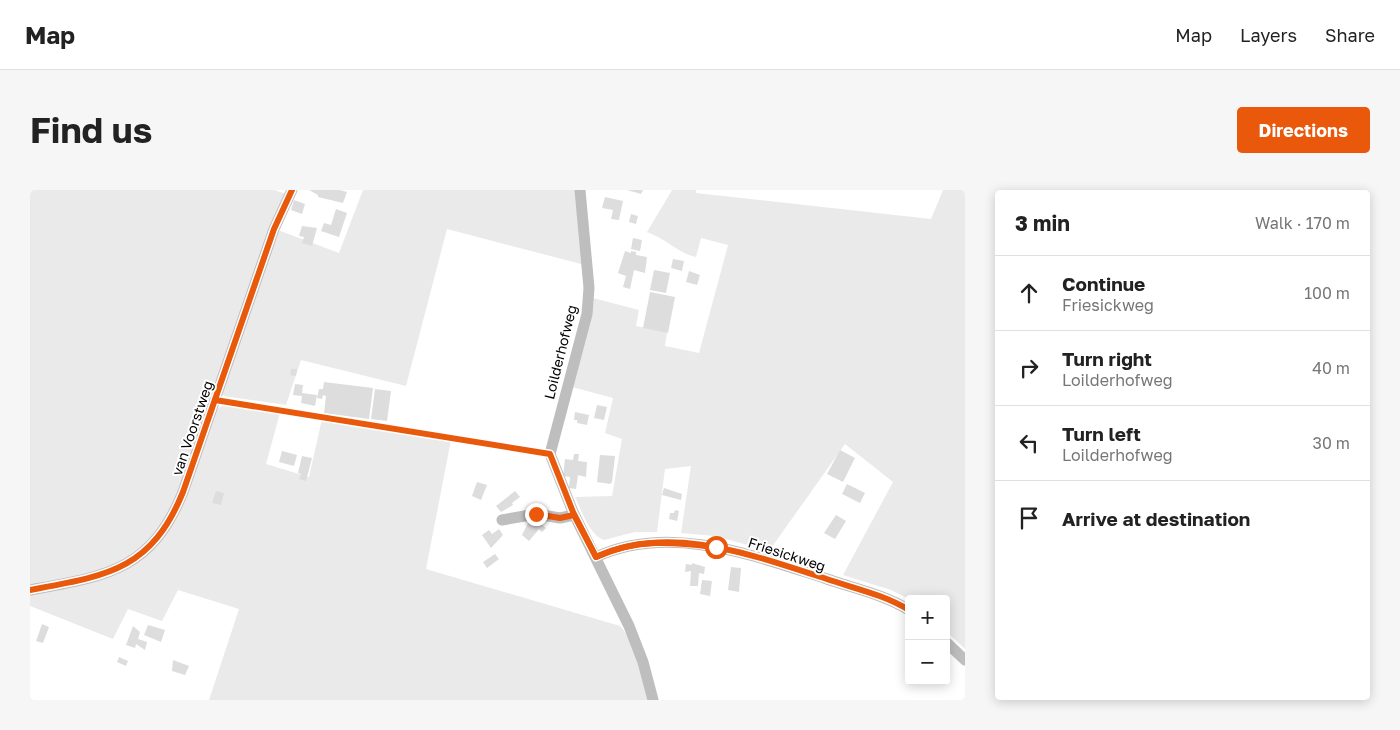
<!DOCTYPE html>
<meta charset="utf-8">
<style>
body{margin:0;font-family:"Golos Text",sans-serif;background:#f6f6f6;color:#222}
.controls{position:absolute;right:15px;bottom:15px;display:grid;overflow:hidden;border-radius:5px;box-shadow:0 2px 12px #0003}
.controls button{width:45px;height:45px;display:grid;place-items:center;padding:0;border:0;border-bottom:1px solid #e0e0e0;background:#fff;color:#222;font:25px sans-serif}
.stop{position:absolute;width:15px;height:15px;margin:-11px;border:4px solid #ea580c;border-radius:50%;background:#fff}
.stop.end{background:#ea580c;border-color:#fff;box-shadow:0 1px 5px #0008}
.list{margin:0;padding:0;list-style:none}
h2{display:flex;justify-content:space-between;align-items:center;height:65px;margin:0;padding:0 20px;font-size:21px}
h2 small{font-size:16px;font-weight:400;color:#767676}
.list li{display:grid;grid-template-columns:32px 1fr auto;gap:15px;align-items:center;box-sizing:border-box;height:75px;padding:0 20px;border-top:1px solid #e0e0e0}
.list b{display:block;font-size:19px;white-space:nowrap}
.list p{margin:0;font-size:16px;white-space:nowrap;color:#767676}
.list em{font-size:16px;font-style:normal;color:#767676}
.icon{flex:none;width:28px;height:28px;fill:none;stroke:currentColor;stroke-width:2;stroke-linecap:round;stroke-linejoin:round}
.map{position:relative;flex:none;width:935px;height:510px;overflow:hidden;border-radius:5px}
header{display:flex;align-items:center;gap:30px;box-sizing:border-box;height:70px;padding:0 25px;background:#fff;border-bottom:1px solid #e0e0e0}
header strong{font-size:24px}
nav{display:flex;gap:28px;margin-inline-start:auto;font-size:18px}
.intro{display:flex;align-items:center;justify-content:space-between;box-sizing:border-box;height:120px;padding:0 30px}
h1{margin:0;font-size:35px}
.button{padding:12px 22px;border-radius:5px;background:#ea580c;color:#fff;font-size:18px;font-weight:700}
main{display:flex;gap:30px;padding:0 30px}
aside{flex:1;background:#fff;border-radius:5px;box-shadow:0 2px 12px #0003}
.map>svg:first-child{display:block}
</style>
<header>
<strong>Map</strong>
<nav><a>Map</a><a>Layers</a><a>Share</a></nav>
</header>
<div class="intro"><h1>Find us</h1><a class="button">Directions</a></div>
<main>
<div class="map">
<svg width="935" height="510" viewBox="0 0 935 510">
<rect width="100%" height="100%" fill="#fff"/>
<g fill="#eaeaea">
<path d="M0 0H244L256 4 147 307C140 319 134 334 125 344 91 382 47 386 0 396Z"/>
<polygon points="333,0 547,0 555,75 417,39 376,196 271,170 256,215 194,206 192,202 248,40 309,63"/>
<path d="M642 0H666V3L901 29 913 0H935V459L916 441V409H879L861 400 813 385 863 292 815 254 739 361 685 346 651 343 661 276 635 279 627 342H605L574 350C559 345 551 319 545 307L582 306 592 249 575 243 583 208 542 197 563 108 609 120 606 136 637 142 635 156 669 163 698 55 671 48 666 67C649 64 635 48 617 42Z"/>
<path d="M193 215 250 223 236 274 279 287 292 229 421 250 396 379 590 436C605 451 612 489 618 510H179L209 419 148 400 132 431 98 419 83 449 0 416V404L88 384 120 362 186 220Z"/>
</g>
<g fill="#ddd">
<polygon points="279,0 310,0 317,2 313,13 288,7 288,5"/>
<polygon points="597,0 613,0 611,4"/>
<polygon points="575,7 593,11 589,30 581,29 583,20 572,18"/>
<polygon points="264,10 275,14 272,24 261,20"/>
<polygon points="306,19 317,23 309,47 291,41 294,33 301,35"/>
<polygon points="601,24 608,26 606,34 599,32"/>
<polygon points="272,36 287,38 282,56 272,53 274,47 269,46"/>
<polygon points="603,48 612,50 610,61 601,59"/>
<polygon points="595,61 601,63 601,61 606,62 606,65 617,67 615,83 604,80 600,99 593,97 596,86 588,83"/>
<polygon points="643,69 654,71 652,81 641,78"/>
<polygon points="624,80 640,83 636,103 620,100"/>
<polygon points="659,81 670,85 667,95 656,92"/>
<polygon points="620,102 645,107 638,143 613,138"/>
<polygon points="261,179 267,179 266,186 260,185"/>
<polygon points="294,192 343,198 339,229 294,223 296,206 293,205 292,209 287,208 289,199 293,199"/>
<polygon points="265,194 273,195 272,203 287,205 285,216 271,213 272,206 263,205"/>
<polygon points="345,199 361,201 357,231 341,229"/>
<polygon points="567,215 577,217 574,230 564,228"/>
<polygon points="545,222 559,225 557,235 547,233 547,230 544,230"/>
<polygon points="810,260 825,268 813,292 797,284"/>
<polygon points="252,261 267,265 264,276 249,272"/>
<polygon points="544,264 549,264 548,271 557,272 556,287 548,285 546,299 539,298 540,287 533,286 535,269 543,270"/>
<polygon points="570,265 585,266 582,292 580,294 567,292"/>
<polygon points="272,266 282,268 276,291 269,289 271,284 268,283"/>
<polygon points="447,292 457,295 451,310 442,306"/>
<polygon points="817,294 835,303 830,313 812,304"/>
<polygon points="634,298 652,304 651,310 632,305"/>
<polygon points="186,301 194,303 191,315 182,313"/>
<polygon points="485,301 490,307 482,313 483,315 471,322 466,316"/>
<polygon points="645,320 649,321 647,331 639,329 640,323 644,323"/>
<polygon points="806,325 816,331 805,349 794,343"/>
<polygon points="506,329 516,338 512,342 509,339 499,351 492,345 498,333 502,336"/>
<polygon points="469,339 473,345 461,358 452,345 459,340 462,344"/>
<polygon points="465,364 469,369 457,378 453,372"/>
<polygon points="662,373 675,377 674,384 669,383 668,396 660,396 661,381 655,382 656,374 662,375"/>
<polygon points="701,377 711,378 709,402 698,400"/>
<polygon points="672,390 682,391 680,406 670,404"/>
<polygon points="12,434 19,437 13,453 6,451"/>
<polygon points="118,435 135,440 131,452 114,445"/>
<polygon points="103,436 110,442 108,449 117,452 115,460 106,454 105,458 96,455"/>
<polygon points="89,467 98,471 96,476 87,472"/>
<polygon points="143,470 159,476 155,485 142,481"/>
</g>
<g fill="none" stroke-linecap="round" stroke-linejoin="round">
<g stroke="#bebebe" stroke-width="11">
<polyline points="550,0 559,98 557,124 520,264 543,322 599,436 613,472 623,510"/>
<polyline points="472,330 506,324 530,328 544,325"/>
<path d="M566 367C639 333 722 365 794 388 822 398 853 404 879 420"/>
<path d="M0 400C76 386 121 381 153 302L244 39 262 0"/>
<polyline points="916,452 935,470"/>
</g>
<g stroke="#fff" stroke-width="9">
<g id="cycleway">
<path d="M185 210 520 264 543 322 566 367C639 333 722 365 794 388 822 398 853 404 879 420"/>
<path d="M0 400C76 386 121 381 153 302L244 39 262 0"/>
</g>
</g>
<use href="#cycleway" stroke="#e8590c" stroke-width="6"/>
</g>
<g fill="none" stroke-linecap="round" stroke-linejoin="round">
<path stroke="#ea580c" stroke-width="6" d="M506 324 530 328 544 325 566 367C607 348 643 352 686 357"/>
</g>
<g text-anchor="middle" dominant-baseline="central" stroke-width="4" stroke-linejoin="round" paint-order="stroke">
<g font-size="14" fill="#000" stroke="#fff">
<text transform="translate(530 162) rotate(-76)">Loilderhofweg</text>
<text transform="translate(162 238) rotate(-71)">van Voorstweg</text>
<text transform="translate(757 364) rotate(18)">Friesickweg</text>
</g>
</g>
</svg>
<div class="controls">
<button>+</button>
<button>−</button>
</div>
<div class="stop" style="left:686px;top:357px"></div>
<div class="stop end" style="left:506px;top:324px"></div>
</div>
<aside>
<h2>3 min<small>Walk · 170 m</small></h2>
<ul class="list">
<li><svg class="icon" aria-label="ahead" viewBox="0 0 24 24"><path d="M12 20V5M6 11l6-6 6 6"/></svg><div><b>Continue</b><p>Friesickweg</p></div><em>100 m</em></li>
<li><svg class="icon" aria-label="right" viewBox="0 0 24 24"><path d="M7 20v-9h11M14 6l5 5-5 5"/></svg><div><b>Turn right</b><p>Loilderhofweg</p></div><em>40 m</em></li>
<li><svg class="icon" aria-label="left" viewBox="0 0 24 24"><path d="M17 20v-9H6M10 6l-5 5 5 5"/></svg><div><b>Turn left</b><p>Loilderhofweg</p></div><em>30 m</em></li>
<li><svg class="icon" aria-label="arrive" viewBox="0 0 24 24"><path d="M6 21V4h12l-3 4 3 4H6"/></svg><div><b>Arrive at destination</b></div></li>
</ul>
</aside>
</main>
